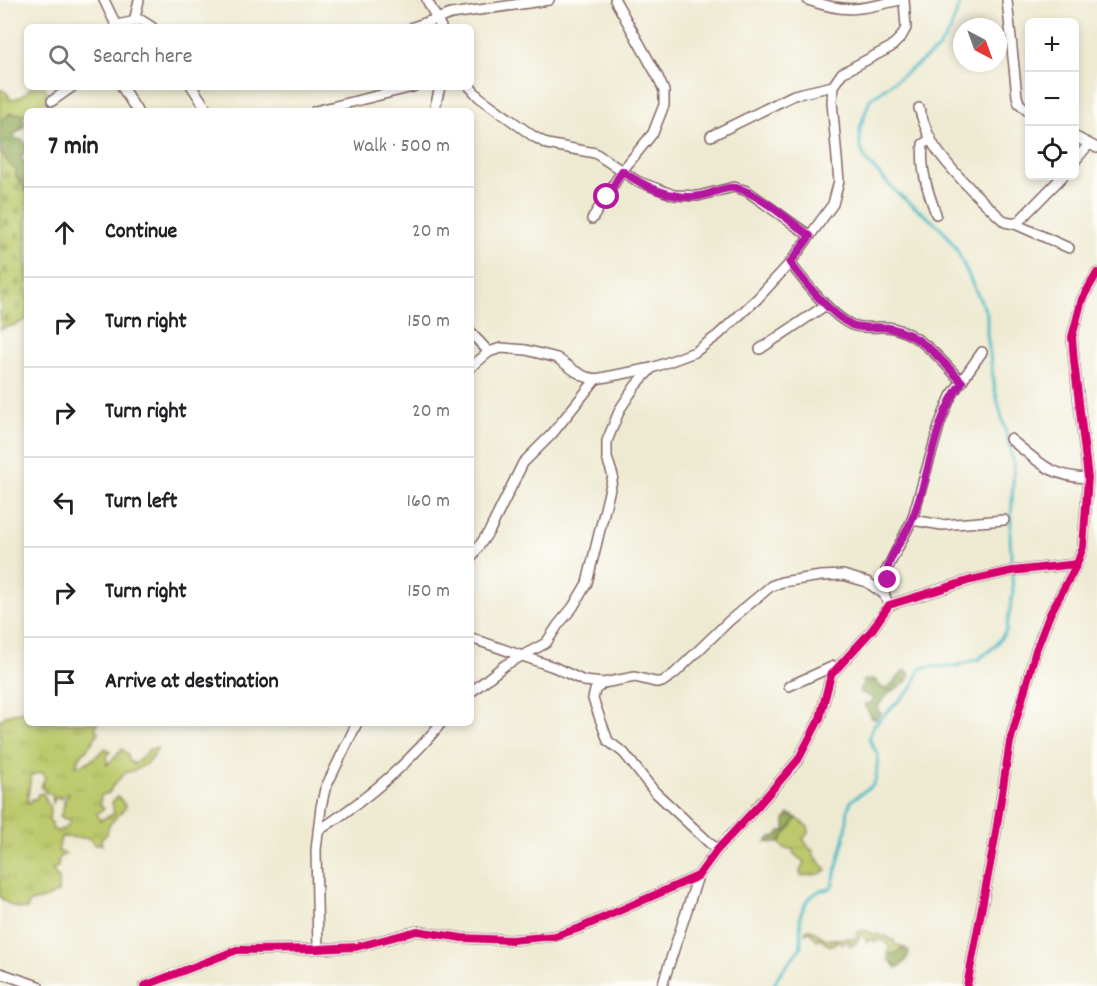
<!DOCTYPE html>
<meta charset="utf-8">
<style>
body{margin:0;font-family:Dekko,sans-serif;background:#f2f2f2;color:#202124}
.controls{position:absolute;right:18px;top:18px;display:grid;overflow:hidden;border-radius:9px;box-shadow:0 3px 9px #0003}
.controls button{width:54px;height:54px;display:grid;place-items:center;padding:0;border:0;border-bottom:2px solid #e0e0e0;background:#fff;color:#202124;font:30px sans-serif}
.compass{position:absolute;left:953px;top:18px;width:54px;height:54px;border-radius:50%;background:#fff;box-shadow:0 3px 9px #0003;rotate:139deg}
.stop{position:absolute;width:18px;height:18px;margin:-14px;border:4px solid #b5179e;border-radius:50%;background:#fff}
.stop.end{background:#b5179e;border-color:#fff;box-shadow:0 2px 6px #0008}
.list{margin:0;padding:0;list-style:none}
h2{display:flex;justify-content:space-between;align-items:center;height:78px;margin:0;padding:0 24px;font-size:26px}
h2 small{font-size:20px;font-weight:400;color:#757577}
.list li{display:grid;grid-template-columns:39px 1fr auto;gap:18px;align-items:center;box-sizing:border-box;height:90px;padding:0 24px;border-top:2px solid #e0e0e0}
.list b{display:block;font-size:22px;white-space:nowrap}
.list em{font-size:20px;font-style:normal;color:#757577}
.icon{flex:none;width:33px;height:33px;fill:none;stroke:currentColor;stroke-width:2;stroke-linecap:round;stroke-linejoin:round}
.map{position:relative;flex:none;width:1097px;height:986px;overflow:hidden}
.search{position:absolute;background:#fff;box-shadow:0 3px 9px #0003;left:24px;top:24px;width:450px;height:66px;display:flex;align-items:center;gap:15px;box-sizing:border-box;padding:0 21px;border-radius:9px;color:#757577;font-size:22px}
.panel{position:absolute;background:#fff;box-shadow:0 3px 9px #0003;left:24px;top:108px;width:450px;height:618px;border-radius:9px}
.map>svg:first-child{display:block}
</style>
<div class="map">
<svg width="1097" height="986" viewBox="0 0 1097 986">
<defs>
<pattern id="grass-tufts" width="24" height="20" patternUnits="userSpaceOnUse" patternTransform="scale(1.5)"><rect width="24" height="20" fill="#bcca6d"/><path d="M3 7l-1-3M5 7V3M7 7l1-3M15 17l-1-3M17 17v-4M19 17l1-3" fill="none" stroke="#a3ad5f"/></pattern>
<pattern id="forest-crowns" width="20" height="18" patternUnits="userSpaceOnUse" patternTransform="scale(1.5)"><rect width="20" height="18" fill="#95ae60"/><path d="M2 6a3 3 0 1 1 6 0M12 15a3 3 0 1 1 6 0" fill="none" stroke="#7c8d4f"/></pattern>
<pattern id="cemetery-stones" width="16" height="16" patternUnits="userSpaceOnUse" patternTransform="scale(1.5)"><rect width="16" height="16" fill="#bcca6d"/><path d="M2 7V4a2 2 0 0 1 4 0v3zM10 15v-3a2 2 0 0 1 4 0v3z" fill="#a3ad5f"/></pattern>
</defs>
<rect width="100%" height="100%" fill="#fdfcf7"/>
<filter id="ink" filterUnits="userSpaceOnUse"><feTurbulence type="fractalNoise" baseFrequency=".0167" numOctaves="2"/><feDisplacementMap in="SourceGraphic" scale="12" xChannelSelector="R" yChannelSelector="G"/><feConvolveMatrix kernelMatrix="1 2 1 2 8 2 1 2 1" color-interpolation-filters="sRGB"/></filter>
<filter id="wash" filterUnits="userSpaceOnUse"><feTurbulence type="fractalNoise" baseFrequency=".008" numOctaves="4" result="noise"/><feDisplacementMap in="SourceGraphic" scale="24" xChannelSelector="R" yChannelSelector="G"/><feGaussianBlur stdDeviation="1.35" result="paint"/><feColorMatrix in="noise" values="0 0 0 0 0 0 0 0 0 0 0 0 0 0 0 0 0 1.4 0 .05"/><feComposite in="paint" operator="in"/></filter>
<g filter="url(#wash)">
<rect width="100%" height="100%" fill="#eeead2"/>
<g fill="url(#grass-tufts)" stroke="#83744c" stroke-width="1.5" fill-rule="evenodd">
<polygon points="32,87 45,87 49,100 32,111 27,111 27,114 23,116 23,114 4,119 0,122 0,89 7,93 11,100 22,96"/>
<path d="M27 710V723H98L95 728 98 732C93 746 79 753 75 767L90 761 106 748 107 751H110L107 757V765L122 749 128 755 129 761 134 764 150 749 157 748C154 762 137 771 124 773 119 781 112 784 109 793L101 795 100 804 104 808 97 814 100 820 114 814 112 802 118 796 126 807 109 825 107 834 101 839 102 845 100 843 95 845 89 838 61 837 58 851 66 854 59 857 58 867 52 869 59 880 58 892 47 898 30 902 27 909C16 909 8 905 0 897V719H3L6 715ZM42 772 45 777 41 787 48 794H52L53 803 56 797 59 796 60 799 66 793H69L64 801 63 811 60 816 65 819H71L67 827 58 831 52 829V822H49L50 809 43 793 38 794 36 799H32L31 802H27L31 775Z"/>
<polygon points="797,818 808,827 809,832 803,839 810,849 813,850 813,854 827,870 819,874 801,876 800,872 804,862 794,854 793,849 784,848 780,843 786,832"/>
<polygon points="809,929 826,939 856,938 858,932 866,930 875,935 879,934 882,937 887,936 891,940 894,940 894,944 903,947 897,953 889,955 887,952 890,949 886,942 880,940 875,942 870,939 867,942 863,935 861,935 855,944 853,942 852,946 849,945 849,940 842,944 839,941 834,941 836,943 833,945 831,943 830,946 825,943 826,942 819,938 817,940 809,931 805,933 806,930"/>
</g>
<g fill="url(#forest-crowns)" stroke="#706646" stroke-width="1.5">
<polygon points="10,113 23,114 23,120 25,121 23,128 13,136 16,139 23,140 27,147 27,152 22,156 22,160 27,165 27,192 0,153 0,122"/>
<path d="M905 670 910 674 907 681 893 691H890C886 700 877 702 878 711L881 713 876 719 872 718 864 704 871 703 873 698 860 692V688L864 684 862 681 874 679 882 688 887 689Z"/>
<polygon points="789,814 797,818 788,831 786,832 780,843 766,842 771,837 777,836 780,831 785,831 785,820"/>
<path d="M903 947 909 951C908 959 904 965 896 968L888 958 889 955 897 953Z"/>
</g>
<polygon fill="url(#cemetery-stones)" stroke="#83744c" stroke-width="1.5" points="0,151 11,166 17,170 15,174 20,183 23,184 24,191 27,192 27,319 15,325 0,329"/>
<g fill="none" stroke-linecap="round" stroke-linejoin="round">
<polyline stroke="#4cbac4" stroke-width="3" points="774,986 778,976 801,947 800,915 808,899 819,891 829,889 832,886 846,831 848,808 852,800 873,785 876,779 878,755 869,739 873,726 912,688 920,669 927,667 956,666 979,659 995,646 1006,631 1013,593 1010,537 1014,465 995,390 987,334 987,314 972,283 956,248 941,228 897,193 866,160 860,146 860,128 870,99 937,50 950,31 961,0"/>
</g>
</g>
<g filter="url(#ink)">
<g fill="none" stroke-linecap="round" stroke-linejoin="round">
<g stroke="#836665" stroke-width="12">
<g id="minor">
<polyline points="104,0 117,27"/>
<polyline points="427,0 441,27"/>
<path d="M808 0C848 14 860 9 900 0"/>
<polyline points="1007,0 1017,96 1019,103 1030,113"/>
<polyline points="134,22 139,0"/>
<polyline points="117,25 141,20 152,27"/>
<polyline points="413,27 451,14 549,0"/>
<polyline points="122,87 137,111"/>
<polyline points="192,87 208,111"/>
<polyline points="470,87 479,97 533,136 547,144 595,153 637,181 674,195 698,196 734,187 747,191 810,236"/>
<polyline points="52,101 72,87"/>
<path d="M919 108C923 121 927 135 935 147 951 171 983 202 1005 222L1015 224 1021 219 1063 176"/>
<polyline points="315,111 413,87"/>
<polyline points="434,111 440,87"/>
<polyline points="711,136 794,95 833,86"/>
<polyline points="1074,136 1097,148"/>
<path d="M931 139 923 144C920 169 928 192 936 214"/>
<polyline points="1074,162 1089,144"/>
<polyline points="592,219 622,171 653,133 664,105 664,91 658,77 615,0"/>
<polyline points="1015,224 1069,248"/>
<path d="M790 263C804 281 831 316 852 325 864 330 881 325 893 328 922 335 943 362 962 382"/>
<polyline points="471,333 489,352"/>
<polyline points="760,349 826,305"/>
<polyline points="471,367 489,352 501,348 526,350 557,358 575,371 586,377 596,379 652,368 695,352 718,335 757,299 790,263 833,204 839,181 832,102 833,86 842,73 891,47 901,37 906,28 904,0"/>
<path d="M1010 439C1038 461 1050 477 1088 478"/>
<polyline points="912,520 942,525 1004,520"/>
<polyline points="471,558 490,530 523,463 552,434 596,379"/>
<polyline points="886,599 884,594 888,580 886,571 912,520 940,423 951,396 982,352"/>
<polyline points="471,638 554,667 584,681 603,683 635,677 655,682 662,682 674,674 729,621 771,586 782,582 821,576 843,575 867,582 884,594"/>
<polyline points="603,683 595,690 593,699 608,741 624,753 654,791 717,850"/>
<polyline points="789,686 834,666"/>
<polyline points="471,692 505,665 546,643 558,625 573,607 587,583 613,476 607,458 607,441 620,409 636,385 652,368"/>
<path d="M318 831C364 801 407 766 441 723"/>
<polyline points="318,949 316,850 321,807 325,789 357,723"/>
<polyline points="0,973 38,986"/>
<polyline points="144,986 237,950 318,949 356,947 417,931 462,938 511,940 555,936 580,928 698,876 717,850 758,806 798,760 820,718 831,675 872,630 889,605 971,580 1012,571 1077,564"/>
<polyline points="662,986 698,876"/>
<polyline points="967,986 995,838 1010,742 1036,650 1050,614 1077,564 1083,547 1088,478 1074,361 1072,337 1082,299 1097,273"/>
</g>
</g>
<use href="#minor" stroke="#fff" stroke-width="9"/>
<g stroke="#fdfcf7" stroke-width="11">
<g id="cycleway">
<polyline points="144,986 237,950 318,949 356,947 417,931 462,938 511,940 555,936 580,928 698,876 717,850 758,806 798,760 820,718 831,675 872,630 889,605 971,580 1012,571 1077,564"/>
<polyline points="967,986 995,838 1010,742 1036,650 1050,614 1077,564 1083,547 1088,478 1074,361 1072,337 1082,299 1097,273"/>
</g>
</g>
<use href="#cycleway" stroke="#d6006c" stroke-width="8"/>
</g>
</g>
<g fill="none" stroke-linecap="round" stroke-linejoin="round" filter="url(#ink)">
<path stroke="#b5179e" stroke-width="8" d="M607 197 622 171C643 186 674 201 700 196 712 194 725 186 736 188 757 192 792 223 810 236L790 263C805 282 830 315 852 325 864 330 881 325 893 329 922 335 943 362 962 382 929 427 931 483 907 530 900 543 883 565 888 580"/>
</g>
</svg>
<div class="controls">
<button>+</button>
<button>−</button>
<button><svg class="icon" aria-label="locate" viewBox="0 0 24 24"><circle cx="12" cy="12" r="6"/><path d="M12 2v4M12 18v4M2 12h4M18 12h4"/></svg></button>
</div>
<svg class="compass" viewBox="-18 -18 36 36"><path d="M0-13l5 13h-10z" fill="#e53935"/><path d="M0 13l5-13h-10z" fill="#757577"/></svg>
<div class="stop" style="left:607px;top:197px"></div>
<div class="stop end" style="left:888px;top:580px"></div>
<div class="search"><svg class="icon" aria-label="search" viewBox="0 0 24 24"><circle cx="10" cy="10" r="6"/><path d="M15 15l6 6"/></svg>Search here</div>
<section class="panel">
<h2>7 min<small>Walk · 500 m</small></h2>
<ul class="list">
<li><svg class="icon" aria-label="ahead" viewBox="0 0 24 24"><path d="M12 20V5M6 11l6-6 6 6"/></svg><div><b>Continue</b></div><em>20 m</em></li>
<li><svg class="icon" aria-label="right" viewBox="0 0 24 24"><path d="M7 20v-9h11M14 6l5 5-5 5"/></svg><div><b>Turn right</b></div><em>150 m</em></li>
<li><svg class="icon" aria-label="right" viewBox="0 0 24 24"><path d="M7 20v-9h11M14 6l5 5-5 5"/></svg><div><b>Turn right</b></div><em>20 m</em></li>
<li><svg class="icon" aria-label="left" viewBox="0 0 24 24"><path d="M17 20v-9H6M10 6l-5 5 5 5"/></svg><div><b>Turn left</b></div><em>160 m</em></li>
<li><svg class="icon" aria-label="right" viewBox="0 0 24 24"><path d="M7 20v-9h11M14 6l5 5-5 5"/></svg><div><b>Turn right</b></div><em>150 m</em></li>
<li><svg class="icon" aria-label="arrive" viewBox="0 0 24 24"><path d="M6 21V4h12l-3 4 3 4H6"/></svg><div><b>Arrive at destination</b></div></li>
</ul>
</section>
</div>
